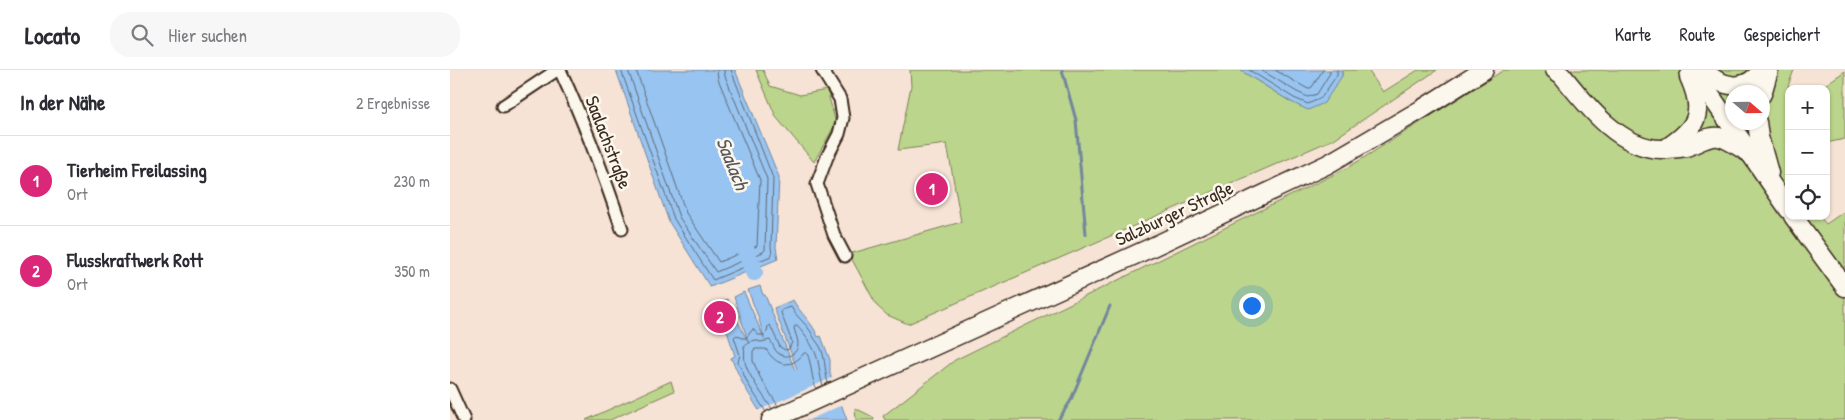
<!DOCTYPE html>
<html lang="de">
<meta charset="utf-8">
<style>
body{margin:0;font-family:"Patrick Hand",sans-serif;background:#f7f7f7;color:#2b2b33}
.controls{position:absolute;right:15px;top:15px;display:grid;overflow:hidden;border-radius:10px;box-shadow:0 1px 4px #0004}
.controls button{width:45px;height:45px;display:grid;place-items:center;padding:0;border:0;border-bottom:1px solid #e1e1e2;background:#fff;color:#2b2b33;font:25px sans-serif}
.compass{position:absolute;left:1275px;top:15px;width:45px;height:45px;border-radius:50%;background:#fff;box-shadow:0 1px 4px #0004;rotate:110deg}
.you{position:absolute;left:801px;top:235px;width:18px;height:18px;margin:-12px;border:4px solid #fff;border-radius:50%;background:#1a73e8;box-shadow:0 0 0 8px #1a73e833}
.badge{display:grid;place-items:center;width:32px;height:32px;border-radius:50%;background:#db2777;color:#fff;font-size:16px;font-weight:700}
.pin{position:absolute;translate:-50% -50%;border:2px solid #fff;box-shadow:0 1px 5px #0006}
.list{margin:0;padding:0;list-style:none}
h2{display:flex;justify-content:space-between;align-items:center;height:65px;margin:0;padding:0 20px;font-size:21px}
h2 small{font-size:16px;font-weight:400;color:#7c7c81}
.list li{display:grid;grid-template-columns:32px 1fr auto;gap:15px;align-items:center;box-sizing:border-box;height:90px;padding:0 20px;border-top:1px solid #e1e1e2}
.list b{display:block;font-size:19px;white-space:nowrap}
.list p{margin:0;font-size:16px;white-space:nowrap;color:#7c7c81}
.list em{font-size:16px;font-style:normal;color:#7c7c81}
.icon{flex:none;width:28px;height:28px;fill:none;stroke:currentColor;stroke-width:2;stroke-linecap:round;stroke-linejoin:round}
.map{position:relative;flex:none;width:1395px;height:350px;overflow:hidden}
header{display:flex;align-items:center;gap:30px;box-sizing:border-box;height:70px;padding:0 25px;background:#fff;border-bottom:1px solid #e1e1e2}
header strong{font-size:24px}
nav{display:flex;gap:28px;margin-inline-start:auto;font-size:18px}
.search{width:350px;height:45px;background:#f7f7f7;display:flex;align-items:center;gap:12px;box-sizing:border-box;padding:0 18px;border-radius:20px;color:#7c7c81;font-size:19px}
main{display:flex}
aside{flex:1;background:#fff}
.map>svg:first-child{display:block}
</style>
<header>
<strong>Locato</strong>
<div class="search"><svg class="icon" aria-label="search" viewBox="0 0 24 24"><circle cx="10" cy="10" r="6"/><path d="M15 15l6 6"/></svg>Hier suchen</div>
<nav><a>Karte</a><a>Route</a><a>Gespeichert</a></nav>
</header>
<main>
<aside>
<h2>In der Nähe<small>2 Ergebnisse</small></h2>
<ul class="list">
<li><span class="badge">1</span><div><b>Tierheim Freilassing</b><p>Ort</p></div><em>230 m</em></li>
<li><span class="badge">2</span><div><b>Flusskraftwerk Rott</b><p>Ort</p></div><em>350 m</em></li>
</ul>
</aside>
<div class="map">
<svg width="1395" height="350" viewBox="0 0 1395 350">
<rect width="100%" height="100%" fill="#f6e3d6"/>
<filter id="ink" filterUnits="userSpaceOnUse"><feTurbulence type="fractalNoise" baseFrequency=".02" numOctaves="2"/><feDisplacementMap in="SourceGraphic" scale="10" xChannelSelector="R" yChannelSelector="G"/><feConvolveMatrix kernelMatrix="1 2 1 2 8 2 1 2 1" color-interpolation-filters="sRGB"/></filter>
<g filter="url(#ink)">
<g fill="#bbd58c" stroke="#7b8055" fill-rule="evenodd">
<polygon points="306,0 313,0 320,16 350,25 377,20 386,53 364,92 326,47"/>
<polygon points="460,0 790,0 841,32 892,6 892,0 918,0 933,22 968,0 987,0 884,69 458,254 437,245 427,236 399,184 511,152 497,74 448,80 461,16"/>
<path d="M1054 0H1344L1338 16 1343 19H1339V146H1369L1376 154 1395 141V350H435L433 346 505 290 899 97ZM1282 22H1312V52H1282Z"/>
<polygon points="1395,1 1395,69 1376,73 1376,19 1369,19"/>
<polygon points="221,311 224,321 160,350 136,350"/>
<polygon points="405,338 423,347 424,350 406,350"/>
</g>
<g fill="#98c4f1" stroke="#73869d">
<polygon points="166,0 285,0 329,107 326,177 328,189 260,217 219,152"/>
<polygon points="790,0 892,0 892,6 874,33 858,40 841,32"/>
<path d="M310 216 313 225H315L345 300 347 299 324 238 343 230C350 243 363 253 368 267L371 266 380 290V304L397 350H315L294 316 281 288 285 286 268 233 277 229 299 274 284 227 294 222 314 268 309 249 298 220Z"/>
</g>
<polygon fill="#f6e3d6" points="384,307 394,334 359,350 312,350 307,341"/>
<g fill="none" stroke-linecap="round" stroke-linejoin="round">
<g stroke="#606872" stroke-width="1">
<polyline points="171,0 224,149 263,210 321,186 322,184 321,177 323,108 281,0"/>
<polyline points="178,0 229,147 266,202 313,182 315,180 317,109 275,6 274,0"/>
<polyline points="186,0 236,143 269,192 307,176 310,110 268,9 267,0"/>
<polyline points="799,0 844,28 858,34 871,28 887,5 887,0"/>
<polyline points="811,0 847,22 858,27 867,24 880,3 880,0"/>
<polyline points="825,0 858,19 862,17 873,0"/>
<path d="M328 336 310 307 303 291V281L305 279H316C326 296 341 300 354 283H357C362 295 361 307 366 319"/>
<path d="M322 339C315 328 297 304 295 292 294 287 295 282 294 276L304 270 311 272 320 270C323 274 324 280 328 283 336 290 348 284 348 274 348 269 345 263 344 258L345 256H347C356 266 365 278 368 291 370 300 370 307 373 316"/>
<path d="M316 342 298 314 288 292 290 285 284 267 287 265 292 268H296L303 259 308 265H314L317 262 318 256 320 255 330 277 335 280 339 279 342 272 331 243 332 240 341 237C346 247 356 253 361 262 363 266 364 268 367 272 376 282 374 300 378 313"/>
</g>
<g stroke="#73869d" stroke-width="3">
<polyline points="612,0 626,50 636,164"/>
<polyline points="608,350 620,332 660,236"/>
</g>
<polyline stroke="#98c4f1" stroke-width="18" points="294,176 304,202"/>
<g stroke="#3b2a1e" stroke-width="15">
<g id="minor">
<path d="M110 0C134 52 154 105 172 159"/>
<polyline points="372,0 390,29 393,48 389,64 377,87 367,114 384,165 395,186"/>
<polyline points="53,36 107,0"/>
<polyline points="0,319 14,350"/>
</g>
</g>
<g stroke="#3b2a1e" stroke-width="21">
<g id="primary">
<path d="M1105 0 1112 5C1136 35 1171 80 1213 79 1221 79 1229 78 1236 77 1247 74 1257 65 1269 67 1279 69 1290 78 1299 83"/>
<polyline points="1243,0 1339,140"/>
<path d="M1253 0C1272 18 1295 23 1312 0"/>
<polyline points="1312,24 1319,0"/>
<polyline points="1307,52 1309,67 1319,103"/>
<path d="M1218 77C1248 57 1255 42 1239 7"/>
<polyline points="1343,146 1395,217"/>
<polyline points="321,350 698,179 878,94 972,39 1034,0"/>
</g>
</g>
<use href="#minor" stroke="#fbf7ec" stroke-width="11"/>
<use href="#primary" stroke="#fbf7ec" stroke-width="18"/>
</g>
</g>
<g text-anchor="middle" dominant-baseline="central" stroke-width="5" stroke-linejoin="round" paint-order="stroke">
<g font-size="19" fill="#3b2a1e" stroke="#fbf7ec">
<text transform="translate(159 72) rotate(69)">Saalachstraße</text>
<text transform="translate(724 143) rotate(-25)">Salzburger Straße</text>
</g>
<g font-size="20" font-style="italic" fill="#57585d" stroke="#fbf7ec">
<text transform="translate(283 93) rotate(68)">Saalach</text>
</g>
</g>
</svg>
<div class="controls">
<button>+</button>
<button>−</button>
<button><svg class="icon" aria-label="locate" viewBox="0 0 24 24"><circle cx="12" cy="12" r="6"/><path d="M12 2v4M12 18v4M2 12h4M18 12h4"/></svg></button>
</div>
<svg class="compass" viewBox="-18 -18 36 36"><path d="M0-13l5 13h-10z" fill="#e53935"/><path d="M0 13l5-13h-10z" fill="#7c7c81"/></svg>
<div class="you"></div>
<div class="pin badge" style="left:482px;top:119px">1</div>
<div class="pin badge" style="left:270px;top:247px">2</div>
</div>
</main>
